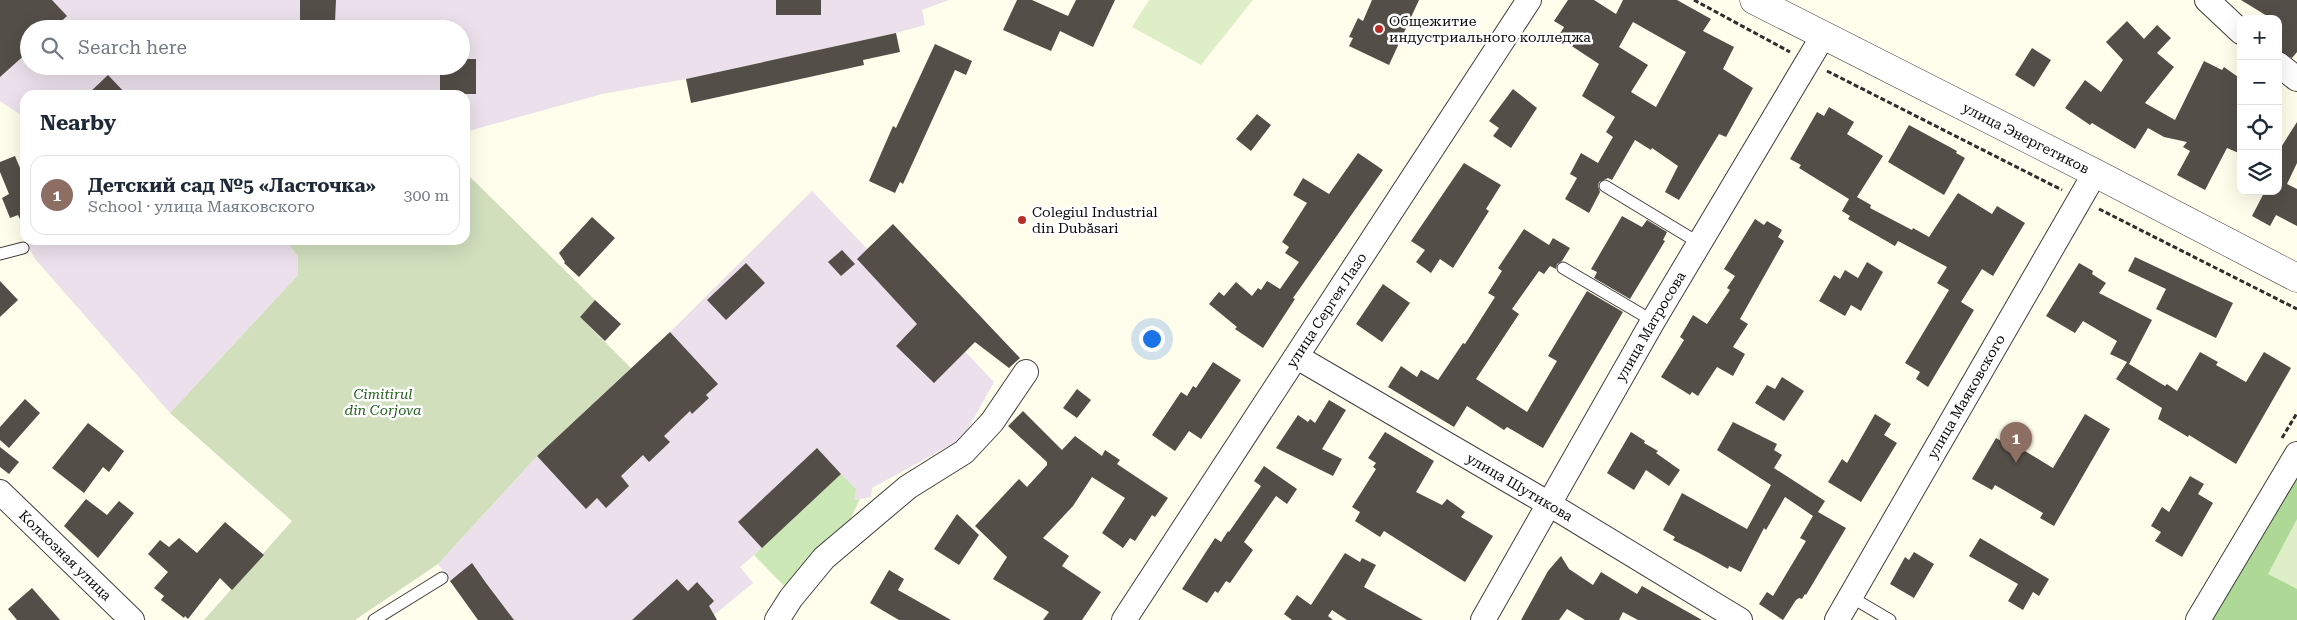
<!DOCTYPE html>
<meta charset="utf-8">
<style>
body{margin:0;font-family:"Roboto Serif",serif;background:#f2f2f3;color:#1f2937}
.controls{position:absolute;right:15px;top:15px;display:grid;overflow:hidden;border-radius:10px;box-shadow:0 5px 20px #0002}
.controls button{width:45px;height:45px;display:grid;place-items:center;padding:0;border:0;border-bottom:1px solid #e0e1e3;background:#fff;color:#1f2937;font:25px sans-serif}
.you{position:absolute;left:1151px;top:338px;width:18px;height:18px;margin:-12px;border:4px solid #fff;border-radius:50%;background:#1a73e8;box-shadow:0 0 0 8px #1a73e833}
.badge{display:grid;place-items:center;width:32px;height:32px;border-radius:50%;background:#b92d26;color:#fff;font-size:16px;font-weight:700}
.pin{position:absolute;translate:-50% -41px;filter:drop-shadow(0 1px 2px #0008)}
.pin::after{content:'';position:absolute;top:26px;width:18px;height:15px;background:inherit;clip-path:polygon(0 0,100% 0,50% 100%)}
.list{margin:0;padding:0;list-style:none}
h2{display:flex;justify-content:space-between;align-items:center;height:65px;margin:0;padding:0 20px;font-size:21px}
h2 small{font-size:16px;font-weight:400;color:#747a83}
.list li{display:grid;grid-template-columns:32px 1fr auto;gap:15px;align-items:center;box-sizing:border-box;height:80px;margin:0 10px 10px;padding:0 10px;border:1px solid #e0e1e3;border-radius:15px}
.list b{display:block;font-size:19px;white-space:nowrap}
.list p{margin:0;font-size:16px;white-space:nowrap;color:#747a83}
.list em{font-size:16px;font-style:normal;color:#747a83}
.icon{flex:none;width:28px;height:28px;fill:none;stroke:currentColor;stroke-width:2;stroke-linecap:round;stroke-linejoin:round}
.map{position:relative;flex:none;width:2297px;height:620px;overflow:hidden}
.search{position:absolute;background:#fff;box-shadow:0 5px 20px #0002;left:20px;top:20px;width:450px;height:55px;display:flex;align-items:center;gap:12px;box-sizing:border-box;padding:0 18px;border-radius:28px;color:#747a83;font-size:19px}
.panel{position:absolute;background:#fff;box-shadow:0 5px 20px #0002;left:20px;top:90px;width:450px;height:155px;border-radius:15px}
.map>svg:first-child{display:block}
</style>
<div class="map">
<svg width="2297" height="620" viewBox="0 0 2297 620">
<rect width="100%" height="100%" fill="#fffdeb"/>
<g fill="#ebe0eb" fill-rule="evenodd">
<path d="M0 0H949L922 10 925 25 896 33 686 79 602 94 465 132V95H25V118L0 101ZM29 29H461V66H29Z"/>
<polygon points="812,191 994,382 963,438 872,488 871,497 854,500 762,548 740,567 753,583 714,615 717,620 478,620 438,564 537,456 670,332"/>
<polygon points="45,240 286,240 298,257 298,275 170,413 36,260 27,245"/>
</g>
<polygon fill="#cbe8b6" points="841,474 856,489 854,500 860,499 847,526 789,591 754,555"/>
<polygon fill="#add895" points="2297,466 2297,620 2207,620"/>
<polygon fill="#d1dfbd" points="465,172 595,300 580,317 631,368 537,456 438,564 355,620 204,620 292,521 170,413 298,275 298,257 286,240 465,240"/>
<g fill="#deefc7">
<polygon points="1149,0 1253,0 1201,65 1132,27"/>
<polygon points="2297,519 2297,589 2268,574"/>
</g>
<g fill="#544e48" fill-rule="evenodd">
<polygon points="0,0 52,0 67,16 53,29 29,29 29,51 0,77"/>
<polygon points="300,0 336,0 335,22 300,20"/>
<rect x="776" y="0" width="45" height="15"/>
<polygon points="1017,0 1032,0 1068,16 1076,0 1115,0 1093,47 1060,31 1051,51 1003,30"/>
<polygon points="1372,0 1419,0 1389,65 1349,46 1353,38 1349,37 1358,18 1363,21"/>
<path d="M1568 0H1594L1616 14 1623 0H1677L1711 19 1703 31 1734 47 1723 69 1753 88 1726 137 1719 134 1679 200 1665 192 1678 166 1652 148 1651 150 1635 140 1612 180 1608 178 1599 182 1598 186 1600 192 1589 213 1565 199 1577 178 1570 174 1581 153 1598 163 1613 137 1606 132 1615 117 1582 96 1599 64 1558 37 1564 27 1554 21ZM1633 22 1686 52 1656 107 1631 92 1648 65 1619 47Z"/>
<polygon points="2241,0 2297,0 2297,52 2292,58 2278,51 2278,19 2272,19"/>
<polygon points="2127,21 2144,39 2157,25 2171,38 2157,53 2174,67 2145,103 2175,120 2204,61 2222,70 2224,67 2241,79 2241,154 2227,148 2205,190 2177,175 2190,151 2183,147 2187,142 2164,137 2148,128 2135,149 2092,123 2090,125 2065,108 2085,80 2101,92 2123,60 2106,42"/>
<polygon points="896,33 900,52 863,60 864,65 691,103 686,79"/>
<polygon points="935,44 972,61 966,75 955,70 903,184 900,182 895,193 869,181 893,126 896,128"/>
<polygon points="2032,48 2051,60 2034,87 2015,75"/>
<polygon points="461,59 476,59 476,94 440,94 440,66 461,66"/>
<polygon points="108,75 127,95 87,95"/>
<polygon points="1513,89 1537,108 1511,148 1493,136 1499,128 1489,121"/>
<polygon points="1829,107 1854,122 1847,134 1883,156 1857,197 1871,205 1870,208 1912,230 1913,228 1929,237 1958,193 1992,214 1997,206 2025,223 1993,276 1982,269 1961,302 1974,310 1928,387 1916,379 1920,372 1905,363 1949,290 1937,283 1947,267 1898,241 1895,246 1848,219 1850,216 1842,211 1849,199 1799,168 1801,165 1790,159 1817,112 1824,116"/>
<polygon points="1257,114 1271,125 1251,151 1236,139"/>
<polygon points="2297,122 2297,163 2287,184 2297,189 2297,226 2276,215 2270,226 2252,216 2265,191 2278,191 2278,152"/>
<polygon points="1909,125 1957,151 1956,153 1965,158 1944,195 1888,162"/>
<polygon points="1358,153 1383,170 1293,298 1295,299 1263,348 1235,329 1237,327 1209,304 1219,292 1224,296 1236,282 1252,296 1258,288 1261,290 1267,281 1280,289 1299,262 1285,253 1289,247 1282,242 1307,203 1293,195 1303,178 1329,194"/>
<polygon points="15,156 25,180 25,230 18,215 10,218 2,198 9,194 0,172 0,162"/>
<polygon points="1464,163 1501,185 1486,209 1489,211 1453,268 1440,259 1431,273 1416,262 1425,250 1411,241"/>
<polygon points="1622,216 1642,227 1647,220 1667,232 1663,240 1665,241 1630,299 1594,278 1597,272 1591,269"/>
<polygon points="592,217 615,238 579,277 564,263 565,262 559,253"/>
<polygon points="1755,219 1764,225 1767,221 1782,230 1778,237 1784,241 1740,319 1748,324 1733,347 1745,354 1733,376 1717,367 1698,396 1692,392 1690,395 1661,377 1684,340 1680,337 1693,315 1707,324 1730,290 1727,288 1735,276 1724,269"/>
<polygon points="893,224 1020,358 1009,368 975,342 934,383 896,346 917,324 857,259"/>
<polygon points="1524,229 1549,245 1553,238 1570,248 1562,261 1557,264 1556,269 1550,266 1544,274 1539,271 1512,309 1519,314 1476,379 1527,412 1557,361 1548,356 1587,291 1623,312 1543,448 1507,427 1504,430 1467,406 1454,427 1388,387 1401,366 1417,377 1421,370 1438,380 1463,343 1465,344 1495,297 1488,293 1502,271 1498,268"/>
<polygon points="842,250 855,264 841,276 828,262"/>
<polygon points="2135,257 2233,303 2216,338 2156,309 2166,289 2128,271"/>
<polygon points="1867,262 1883,272 1861,311 1851,305 1845,316 1819,301 1834,275 1840,279 1845,270 1858,278"/>
<polygon points="746,263 765,283 726,320 707,300"/>
<polygon points="2079,263 2093,271 2092,274 2106,283 2099,293 2152,320 2129,364 2165,386 2167,384 2177,391 2200,352 2218,362 2216,365 2246,382 2264,352 2291,368 2236,464 2189,435 2188,437 2158,419 2162,408 2116,379 2127,362 2110,354 2117,341 2083,321 2075,333 2046,316"/>
<polygon points="0,281 18,300 0,317"/>
<polygon points="1383,284 1410,303 1382,342 1356,324"/>
<polygon points="595,300 621,324 605,341 580,317"/>
<polygon points="670,332 718,384 706,395 709,398 692,414 690,411 664,436 670,442 649,462 643,455 621,476 629,486 606,508 597,498 586,509 537,456"/>
<polygon points="1213,362 1241,380 1201,439 1189,431 1175,451 1152,435 1181,392 1187,396 1193,386 1196,388"/>
<polygon points="1782,377 1804,391 1784,421 1755,403 1767,385 1775,389"/>
<polygon points="1077,389 1091,400 1077,418 1063,408"/>
<polygon points="25,399 40,413 9,448 0,440 0,427"/>
<polygon points="1329,400 1346,410 1322,449 1342,459 1333,476 1276,448 1298,415 1308,422 1310,419 1315,423"/>
<polygon points="1023,411 1062,450 1075,436 1102,456 1105,450 1120,460 1117,464 1168,498 1155,517 1152,515 1135,541 1130,538 1123,548 1102,533 1125,498 1092,477 1073,506 1043,538 1069,556 1062,566 1101,592 1082,620 1043,620 1049,612 993,579 1007,557 975,526 1019,479 1027,487 1047,465 1047,462 1008,426"/>
<polygon points="1875,414 1891,424 1884,435 1897,443 1861,502 1828,482 1842,459 1847,463"/>
<polygon points="2085,414 2110,429 2054,526 2040,518 2043,513 1995,485 1992,490 1972,479 1996,438 2008,445 2010,442 2053,468"/>
<polygon points="1733,422 1777,444 1774,450 1782,455 1774,468 1825,501 1818,512 1846,528 1806,595 1805,594 1802,599 1799,598 1796,600 1783,620 1759,604 1767,592 1773,596 1806,541 1800,538 1813,516 1785,497 1766,530 1764,528 1741,572 1729,566 1728,569 1699,553 1673,540 1675,537 1663,530 1682,493 1747,529 1771,485 1717,450"/>
<polygon points="88,423 124,451 109,472 103,467 84,493 52,468"/>
<polygon points="1385,432 1434,461 1416,492 1442,505 1447,499 1465,512 1461,517 1493,536 1465,582 1384,531 1380,537 1355,521 1360,512 1352,507 1376,469 1373,467 1376,463 1368,458"/>
<polygon points="1631,432 1645,441 1644,443 1658,451 1656,453 1680,470 1669,486 1646,470 1634,490 1607,473"/>
<polygon points="0,447 19,462 9,474 0,467"/>
<polygon points="817,448 841,474 762,548 738,522"/>
<polygon points="1264,466 1297,489 1287,504 1276,496 1244,542 1253,550 1230,583 1226,581 1218,593 1215,591 1207,603 1182,589 1215,538 1221,542 1228,531 1229,532 1261,486 1254,481"/>
<polygon points="2190,476 2204,484 2198,494 2213,503 2182,557 2155,541 2161,532 2151,526 2162,507 2169,512"/>
<polygon points="86,499 107,515 119,501 134,513 98,558 64,526"/>
<polygon points="957,514 979,535 959,565 934,549"/>
<polygon points="225,522 264,555 232,590 220,578 188,619 185,616 184,618 161,600 164,596 154,588 168,572 148,554 160,540 169,547 179,538 197,553"/>
<polygon points="1980,538 2049,579 2039,596 2033,592 2023,610 2008,601 2018,584 1969,556"/>
<polygon points="1914,552 1934,564 1914,598 1890,584 1905,557 1909,560"/>
<polygon points="1345,553 1360,562 1362,558 1376,565 1364,587 1423,620 1347,620 1332,610 1328,616 1333,620 1292,620 1284,614 1297,595 1311,605"/>
<polygon points="1561,556 1569,569 1593,585 1601,572 1637,594 1642,586 1702,620 1638,620 1623,612 1619,620 1585,620 1567,609 1559,620 1521,620 1548,571"/>
<polygon points="472,563 486,583 514,620 478,620 450,581"/>
<polygon points="889,570 904,579 898,590 951,620 899,620 870,603"/>
<polygon points="677,579 688,591 697,582 714,601 709,606 717,620 632,620"/>
<polygon points="32,588 60,620 17,620 8,609"/>
</g>
<g fill="none" stroke-linecap="round" stroke-linejoin="round">
<g stroke="#3f3f3f" stroke-width="13">
<g id="service">
<polyline points="1605,186 1699,243"/>
<polyline points="0,254 23,248"/>
<polyline points="1563,268 1653,321"/>
<polyline points="1851,597 1890,620"/>
<polyline points="374,620 442,578"/>
</g>
</g>
<g stroke="#3f3f3f" stroke-width="26">
<g id="minor">
<polyline points="2207,0 2241,32"/>
<polyline points="2278,64 2297,79"/>
<path id="s1" d="M1297 357 1549 504 1740 620"/>
<path id="s2" d="M0 492 132 620"/>
<polyline points="777,620 791,598 824,558 908,487 964,452 992,422 1026,372"/>
<path id="s3" d="M1124 620 1529 0"/>
<path id="s4" d="M1483 620 1653 321 1823 36"/>
<path id="s5" d="M1837 620 2095 173"/>
<polyline points="2198,620 2297,454"/>
</g>
</g>
<g stroke="#3f3f3f" stroke-width="29">
<g id="tertiary">
<path id="s6" d="M1754 0 2095 173 2297 278"/>
</g>
</g>
<g stroke="#2e2e2e" stroke-width="3" stroke-dasharray="5 2.5" stroke-linecap="butt">
<polyline points="1694,0 1790,52"/>
<polyline points="1827,71 2062,190"/>
<polyline points="2099,209 2297,309"/>
<polyline points="2282,438 2297,413"/>
</g>
<use href="#service" stroke="#fff" stroke-width="11"/>
<use href="#minor" stroke="#fff" stroke-width="24"/>
<use href="#tertiary" stroke="#fff" stroke-width="28"/>
</g>
<g fill="#b92d26" stroke="#fff" stroke-width="2">
<circle cx="1379" cy="29" r="5"/>
<circle cx="1022" cy="220" r="5"/>
</g>
<g text-anchor="middle" dominant-baseline="central" stroke-width="5" stroke-linejoin="round" paint-order="stroke">
<g font-size="14" fill="#0c0c0c" stroke="#fff" text-anchor="start">
<text x="1389" y="21">Общежитие<tspan x="1389" dy="16">индустриального колледжа</tspan></text>
<text x="1032" y="212">Colegiul Industrial<tspan x="1032" dy="16">din Dubăsari</tspan></text>
</g>
<g font-size="14" fill="#0c0c0c" stroke="#fff">
<text stroke="none"><textPath href="#s6" startOffset="305">улица Энергетиков</textPath></text>
<text stroke="none"><textPath href="#s3" startOffset="370">улица Сергея Лазо</textPath></text>
<text stroke="none"><textPath href="#s4" startOffset="338">улица Матросова</textPath></text>
<text stroke="none"><textPath href="#s5" startOffset="258">улица Маяковского</textPath></text>
<text stroke="none"><textPath href="#s1" startOffset="258">улица Шутикова</textPath></text>
<text stroke="none"><textPath href="#s2" startOffset="91">Колхозная улица</textPath></text>
</g>
<g font-size="14" font-style="italic" fill="#25621e" stroke="#fff">
<text x="383" y="394">Cimitirul<tspan x="383" dy="16">din Corjova</tspan></text>
</g>
</g>
</svg>
<div class="controls">
<button>+</button>
<button>−</button>
<button><svg class="icon" aria-label="locate" viewBox="0 0 24 24"><circle cx="12" cy="12" r="6"/><path d="M12 2v4M12 18v4M2 12h4M18 12h4"/></svg></button>
<button><svg class="icon" aria-label="layers" viewBox="0 0 24 24"><path d="M12 4l9 5-9 5-9-5zM3 14l9 5 9-5"/></svg></button>
</div>
<div class="you"></div>
<div class="pin badge" style="left:2016px;top:463px;background:#8d6e63">1</div>
<div class="search"><svg class="icon" aria-label="search" viewBox="0 0 24 24"><circle cx="10" cy="10" r="6"/><path d="M15 15l6 6"/></svg>Search here</div>
<section class="panel">
<h2>Nearby<small></small></h2>
<ul class="list">
<li><span class="badge" style="background:#8d6e63">1</span><div><b>Детский сад №5 «Ласточка»</b><p>School · улица Маяковского</p></div><em>300 m</em></li>
</ul>
</section>
</div>
